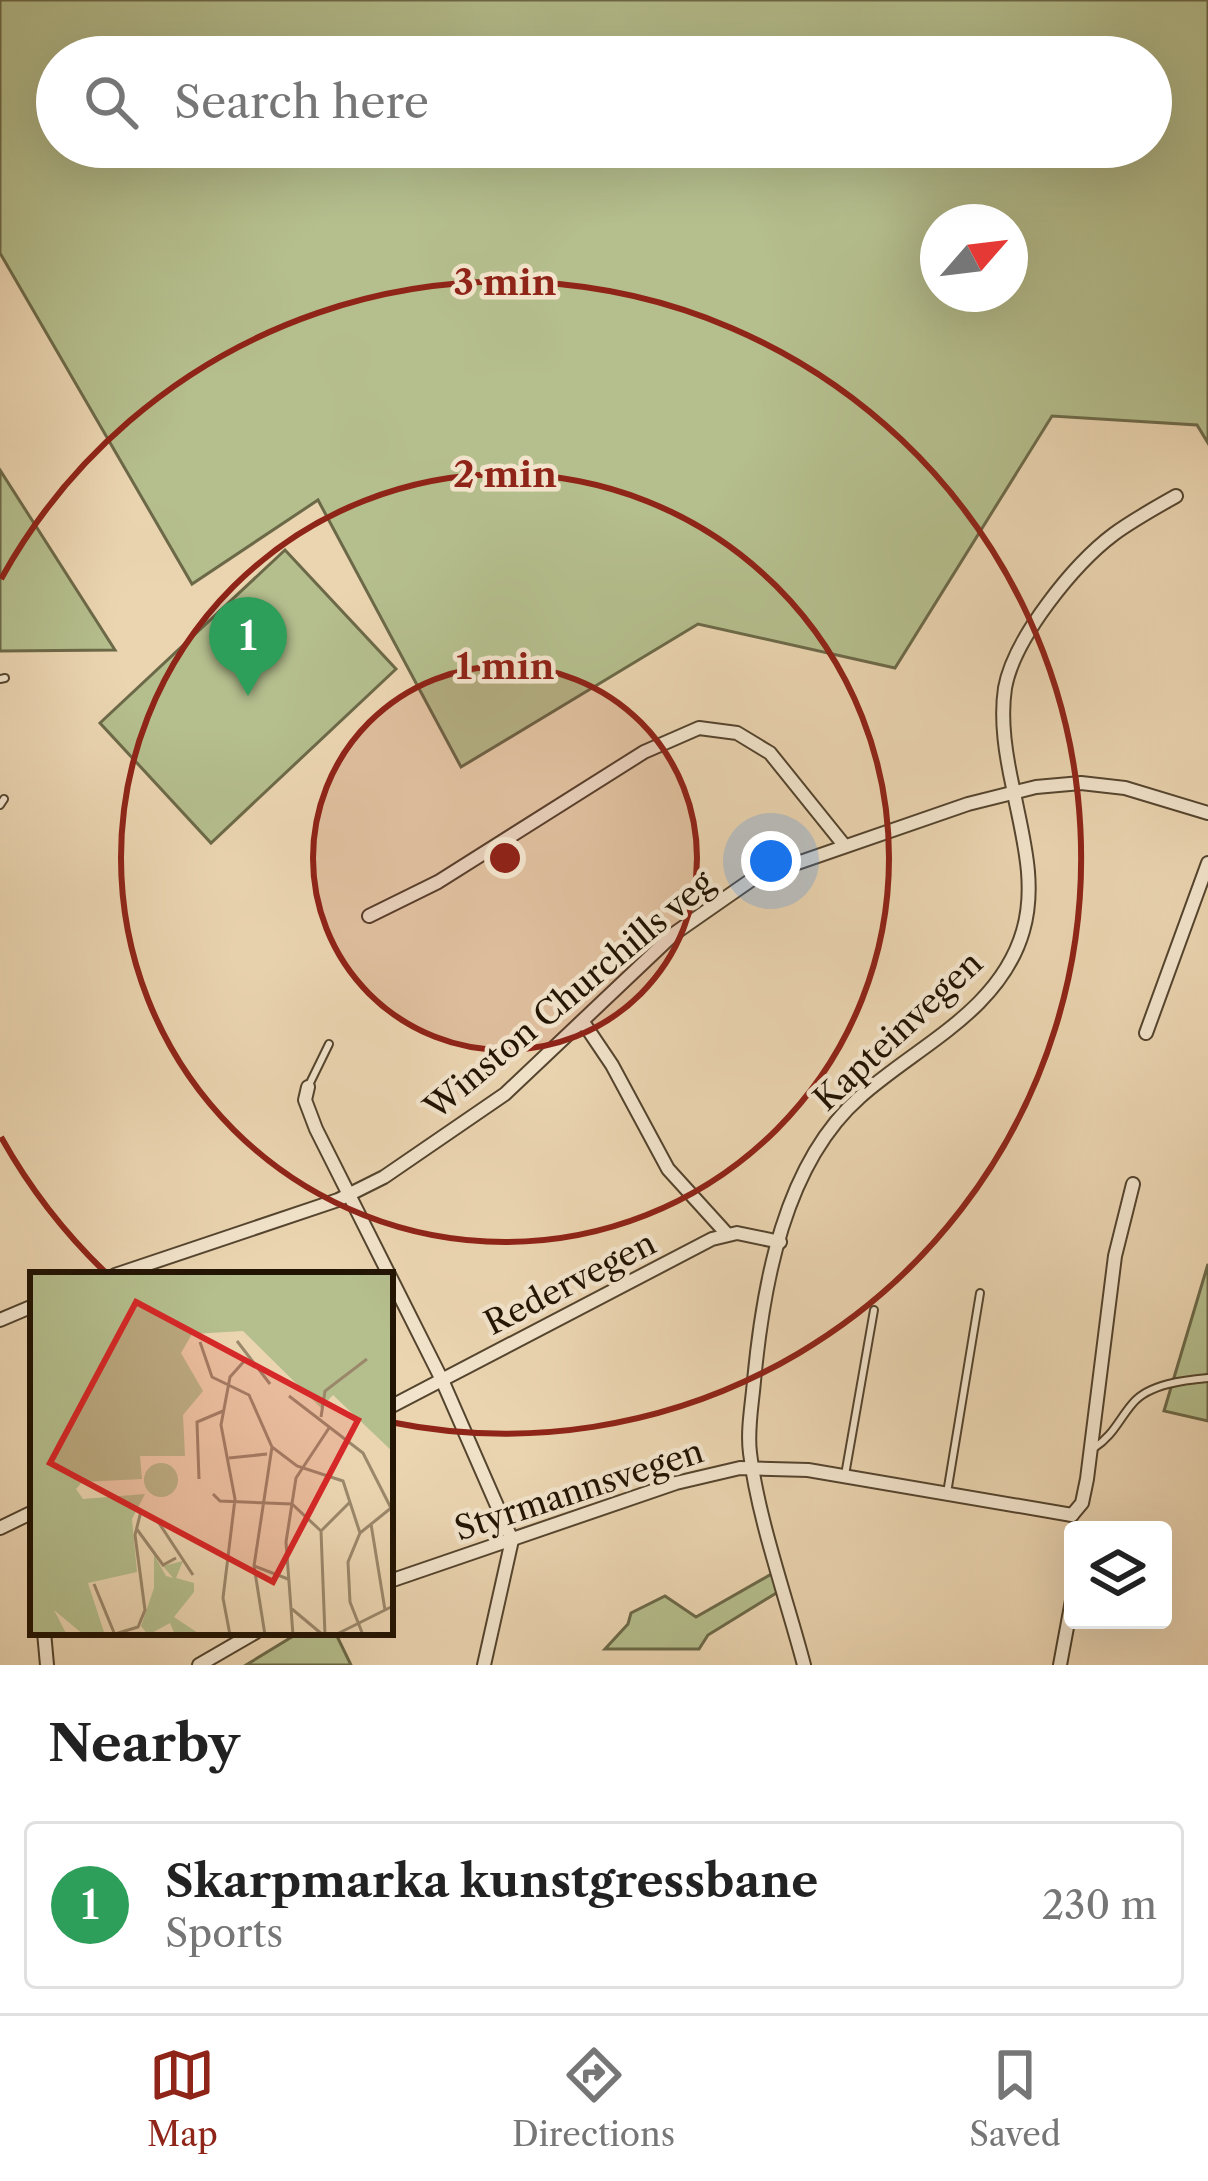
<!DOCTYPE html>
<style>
body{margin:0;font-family:"Libre Caslon Text",serif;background:#f6f6f6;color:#222}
.controls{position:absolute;right:36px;bottom:36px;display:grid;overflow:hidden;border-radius:12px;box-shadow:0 12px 48px #0002}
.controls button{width:108px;height:108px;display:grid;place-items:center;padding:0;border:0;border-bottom:3px solid #e0e0e0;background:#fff;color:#222;font:60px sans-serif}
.compass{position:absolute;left:920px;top:204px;width:108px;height:108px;border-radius:50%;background:#fff;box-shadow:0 12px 48px #0002;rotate:62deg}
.you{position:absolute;left:771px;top:861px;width:42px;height:42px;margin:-30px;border:9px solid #fff;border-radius:50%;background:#1a73e8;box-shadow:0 0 0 18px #1a73e833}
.badge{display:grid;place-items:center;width:78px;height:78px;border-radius:50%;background:#8f2418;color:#fff;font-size:39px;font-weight:700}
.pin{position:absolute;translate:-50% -99px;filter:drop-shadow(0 3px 6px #0008)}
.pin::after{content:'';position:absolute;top:63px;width:42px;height:36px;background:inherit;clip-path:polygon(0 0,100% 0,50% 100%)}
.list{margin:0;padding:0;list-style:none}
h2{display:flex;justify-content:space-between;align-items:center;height:156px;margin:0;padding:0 48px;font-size:51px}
h2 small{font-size:39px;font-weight:400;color:#767676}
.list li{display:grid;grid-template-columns:78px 1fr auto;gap:36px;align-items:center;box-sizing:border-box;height:168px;margin:0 24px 24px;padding:0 24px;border:3px solid #e0e0e0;border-radius:12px}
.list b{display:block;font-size:45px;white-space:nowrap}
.list p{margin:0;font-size:39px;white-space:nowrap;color:#767676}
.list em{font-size:39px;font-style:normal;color:#767676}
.icon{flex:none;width:66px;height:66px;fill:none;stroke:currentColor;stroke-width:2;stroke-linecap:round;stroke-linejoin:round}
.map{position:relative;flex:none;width:1208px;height:1665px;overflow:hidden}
.search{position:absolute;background:#fff;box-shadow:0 12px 48px #0002;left:36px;right:36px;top:36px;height:132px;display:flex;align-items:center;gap:30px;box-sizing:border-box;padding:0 42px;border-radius:66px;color:#767676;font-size:45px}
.sheet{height:348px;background:#fff}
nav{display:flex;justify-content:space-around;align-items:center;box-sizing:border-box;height:168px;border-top:3px solid #e0e0e0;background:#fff;font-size:33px;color:#767676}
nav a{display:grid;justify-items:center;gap:6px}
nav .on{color:#8f2418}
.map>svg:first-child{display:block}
</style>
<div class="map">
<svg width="1208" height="1665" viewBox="0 0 1208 1665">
<rect width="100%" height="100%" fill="#ebd5b1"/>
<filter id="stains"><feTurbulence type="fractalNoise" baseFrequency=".00167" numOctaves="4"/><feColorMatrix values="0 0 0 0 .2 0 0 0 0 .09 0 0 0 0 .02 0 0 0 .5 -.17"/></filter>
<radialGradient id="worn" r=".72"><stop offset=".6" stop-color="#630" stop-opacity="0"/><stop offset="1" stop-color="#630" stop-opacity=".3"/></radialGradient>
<g fill="#b5be8d" stroke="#6c6948" stroke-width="3" fill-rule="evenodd">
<path d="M0 0H1208V443L1197 425 1052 416 895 668 698 624 461 767 318 500 192 584 0 253ZM1151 57V147H57V57ZM1010 222V294H938V222Z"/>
<polygon points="0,470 115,650 0,651"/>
<polygon points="285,550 396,669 211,843 100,723"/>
<polygon points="1208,1264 1208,1421 1164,1411"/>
<polygon points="775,1572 778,1592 708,1635 699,1649 605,1649 628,1624 631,1613 665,1596 696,1617"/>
<polygon points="300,1632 335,1632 351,1665 246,1665"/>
</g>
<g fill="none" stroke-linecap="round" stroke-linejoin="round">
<g stroke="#54442e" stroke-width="10">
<g id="lane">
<polyline points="0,679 5,678"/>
<polyline points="0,805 4,799"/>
<polyline points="308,1087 329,1044"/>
<path d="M1094 1448C1113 1436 1119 1419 1133 1403 1149 1384 1185 1380 1208 1378"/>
<polyline points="845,1475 874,1310"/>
<polyline points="947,1493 980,1293"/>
</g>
</g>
<g stroke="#54442e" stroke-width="16">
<g id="street">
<polyline points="369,916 438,882 644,752 699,728 737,733 770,753 844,845"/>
<polyline points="583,1022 612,1065 668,1169 727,1234"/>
<polyline points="1146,1033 1208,863"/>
<polyline points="308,1087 305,1100 316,1129 442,1380 512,1540 484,1665"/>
<polyline points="115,1275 338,1200 384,1177 505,1094 675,933 754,878 968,804 1036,787 1081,783 1125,788 1208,813"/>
<polyline points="0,1320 33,1306"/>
<polyline points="390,1407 712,1239 737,1233 780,1242"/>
<polyline points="1072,1515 1082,1503 1087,1479 1115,1256 1133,1184"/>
<polyline points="0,1528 33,1512"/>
<polyline points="390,1581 676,1483 740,1468 808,1470 1072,1515"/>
<polyline points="44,1632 47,1665"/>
<polyline points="199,1665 256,1632"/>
<path d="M804 1665C787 1600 758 1519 750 1453 747 1430 752 1405 754 1381 763 1285 784 1164 860 1097 917 1046 1000 1011 1023 931 1037 883 1022 835 1013 788 1006 756 1000 721 1005 688 1014 638 1074 564 1114 534 1133 520 1155 508 1176 496"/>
<polyline points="1060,1665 1073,1595"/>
</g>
</g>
<use href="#lane" stroke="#f2e4cc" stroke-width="6"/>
<use href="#street" stroke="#f2e4cc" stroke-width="12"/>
</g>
<circle cx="505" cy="858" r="192" fill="#8f2418" fill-opacity=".12"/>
<g fill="none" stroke="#8f2418" stroke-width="6">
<circle cx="505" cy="858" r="192"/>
<circle cx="505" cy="858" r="384"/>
<path d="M105 1272A576 576 0 0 1 1 1137M1 579A576 576 0 1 1 390 1422"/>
</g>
<g text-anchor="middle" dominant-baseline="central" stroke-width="9" stroke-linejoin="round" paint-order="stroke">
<g font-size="33" fill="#221403" stroke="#f2e4cc">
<text transform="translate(569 995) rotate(-40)">Winston Churchills veg</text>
<text transform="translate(898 1031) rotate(-43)">Kapteinvegen</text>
<text transform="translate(570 1283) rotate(-27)">Redervegen</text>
<text transform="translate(579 1490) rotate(-18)">Styrmannsvegen</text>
</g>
</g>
<g transform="translate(30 1272)">
<rect width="363" height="363" fill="#ebd5b1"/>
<path d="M0 0H363V180L303 123 291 136 213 59 162 62 151 81 173 119 153 143 155 184H110L112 207 52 210 46 217 53 227 115 222 102 247 107 300 58 311 75 363H54L24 338 37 363H0ZM114 208a17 17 0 1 1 34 0a17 17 0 1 1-34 0ZM124 283 136 304 143 306 133 294 153 289 146 306 164 311V320L144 345 171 363H145L140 351 118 363 111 354 124 316Z" fill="#b5be8d"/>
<path fill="none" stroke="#9b886b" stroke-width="3" d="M207 69 240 112M170 70 182 105 219 123 242 175 267 194 313 209 330 261M259 124 333 181 363 240M291 145 295 119 337 87M199 186 237 182M169 207 167 150 193 139M183 222 190 229 262 232 291 259M127 248 163 303M341 252 355 338M106 256 133 293 146 286M224 294 258 307M64 312 85 363M262 337 293 363M85 362 108 355 115 338 105 263 111 239M200 363 193 326 205 227 191 153 200 105 217 86M235 363 224 294 242 175M263 363 256 270 266 206 299 156M295 363 291 259 320 230M305 363 363 334M333 363 320 330 318 290 330 261 361 236"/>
<path fill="#d62828" fill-opacity="0.15" stroke="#d62828" stroke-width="6" d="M106 30 328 148 243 310 20 191Z"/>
<rect width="363" height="363" fill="none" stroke="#221403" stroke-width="6"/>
</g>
<circle cx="505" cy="858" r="18" fill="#8f2418" stroke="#f2e4cc" stroke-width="6"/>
<g font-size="36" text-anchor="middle" font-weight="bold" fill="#8f2418" stroke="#f2e4cc" stroke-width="9" stroke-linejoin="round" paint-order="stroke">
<text x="505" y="295">3 min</text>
<text x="505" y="487">2 min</text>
<text x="505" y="679">1 min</text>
</g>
<rect width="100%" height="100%" filter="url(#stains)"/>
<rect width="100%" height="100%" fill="url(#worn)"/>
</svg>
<div class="controls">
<button><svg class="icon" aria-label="layers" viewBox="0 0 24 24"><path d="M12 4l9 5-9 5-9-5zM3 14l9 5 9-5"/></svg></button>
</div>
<svg class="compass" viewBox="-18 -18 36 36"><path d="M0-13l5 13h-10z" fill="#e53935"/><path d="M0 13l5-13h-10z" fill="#767676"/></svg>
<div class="you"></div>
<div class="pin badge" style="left:248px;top:696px;background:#2e9e5b">1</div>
<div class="search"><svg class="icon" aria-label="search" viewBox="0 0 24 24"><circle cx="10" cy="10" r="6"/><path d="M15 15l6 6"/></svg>Search here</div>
</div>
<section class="sheet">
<h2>Nearby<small></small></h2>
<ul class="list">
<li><span class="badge" style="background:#2e9e5b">1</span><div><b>Skarpmarka kunstgressbane</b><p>Sports</p></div><em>230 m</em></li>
</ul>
</section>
<nav>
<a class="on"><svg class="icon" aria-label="map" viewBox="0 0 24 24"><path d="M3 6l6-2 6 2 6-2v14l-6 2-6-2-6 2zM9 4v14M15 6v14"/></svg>Map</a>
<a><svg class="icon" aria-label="directions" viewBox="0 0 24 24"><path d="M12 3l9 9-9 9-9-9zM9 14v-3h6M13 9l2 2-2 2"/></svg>Directions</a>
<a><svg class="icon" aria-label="saved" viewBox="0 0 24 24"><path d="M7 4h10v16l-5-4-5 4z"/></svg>Saved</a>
</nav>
